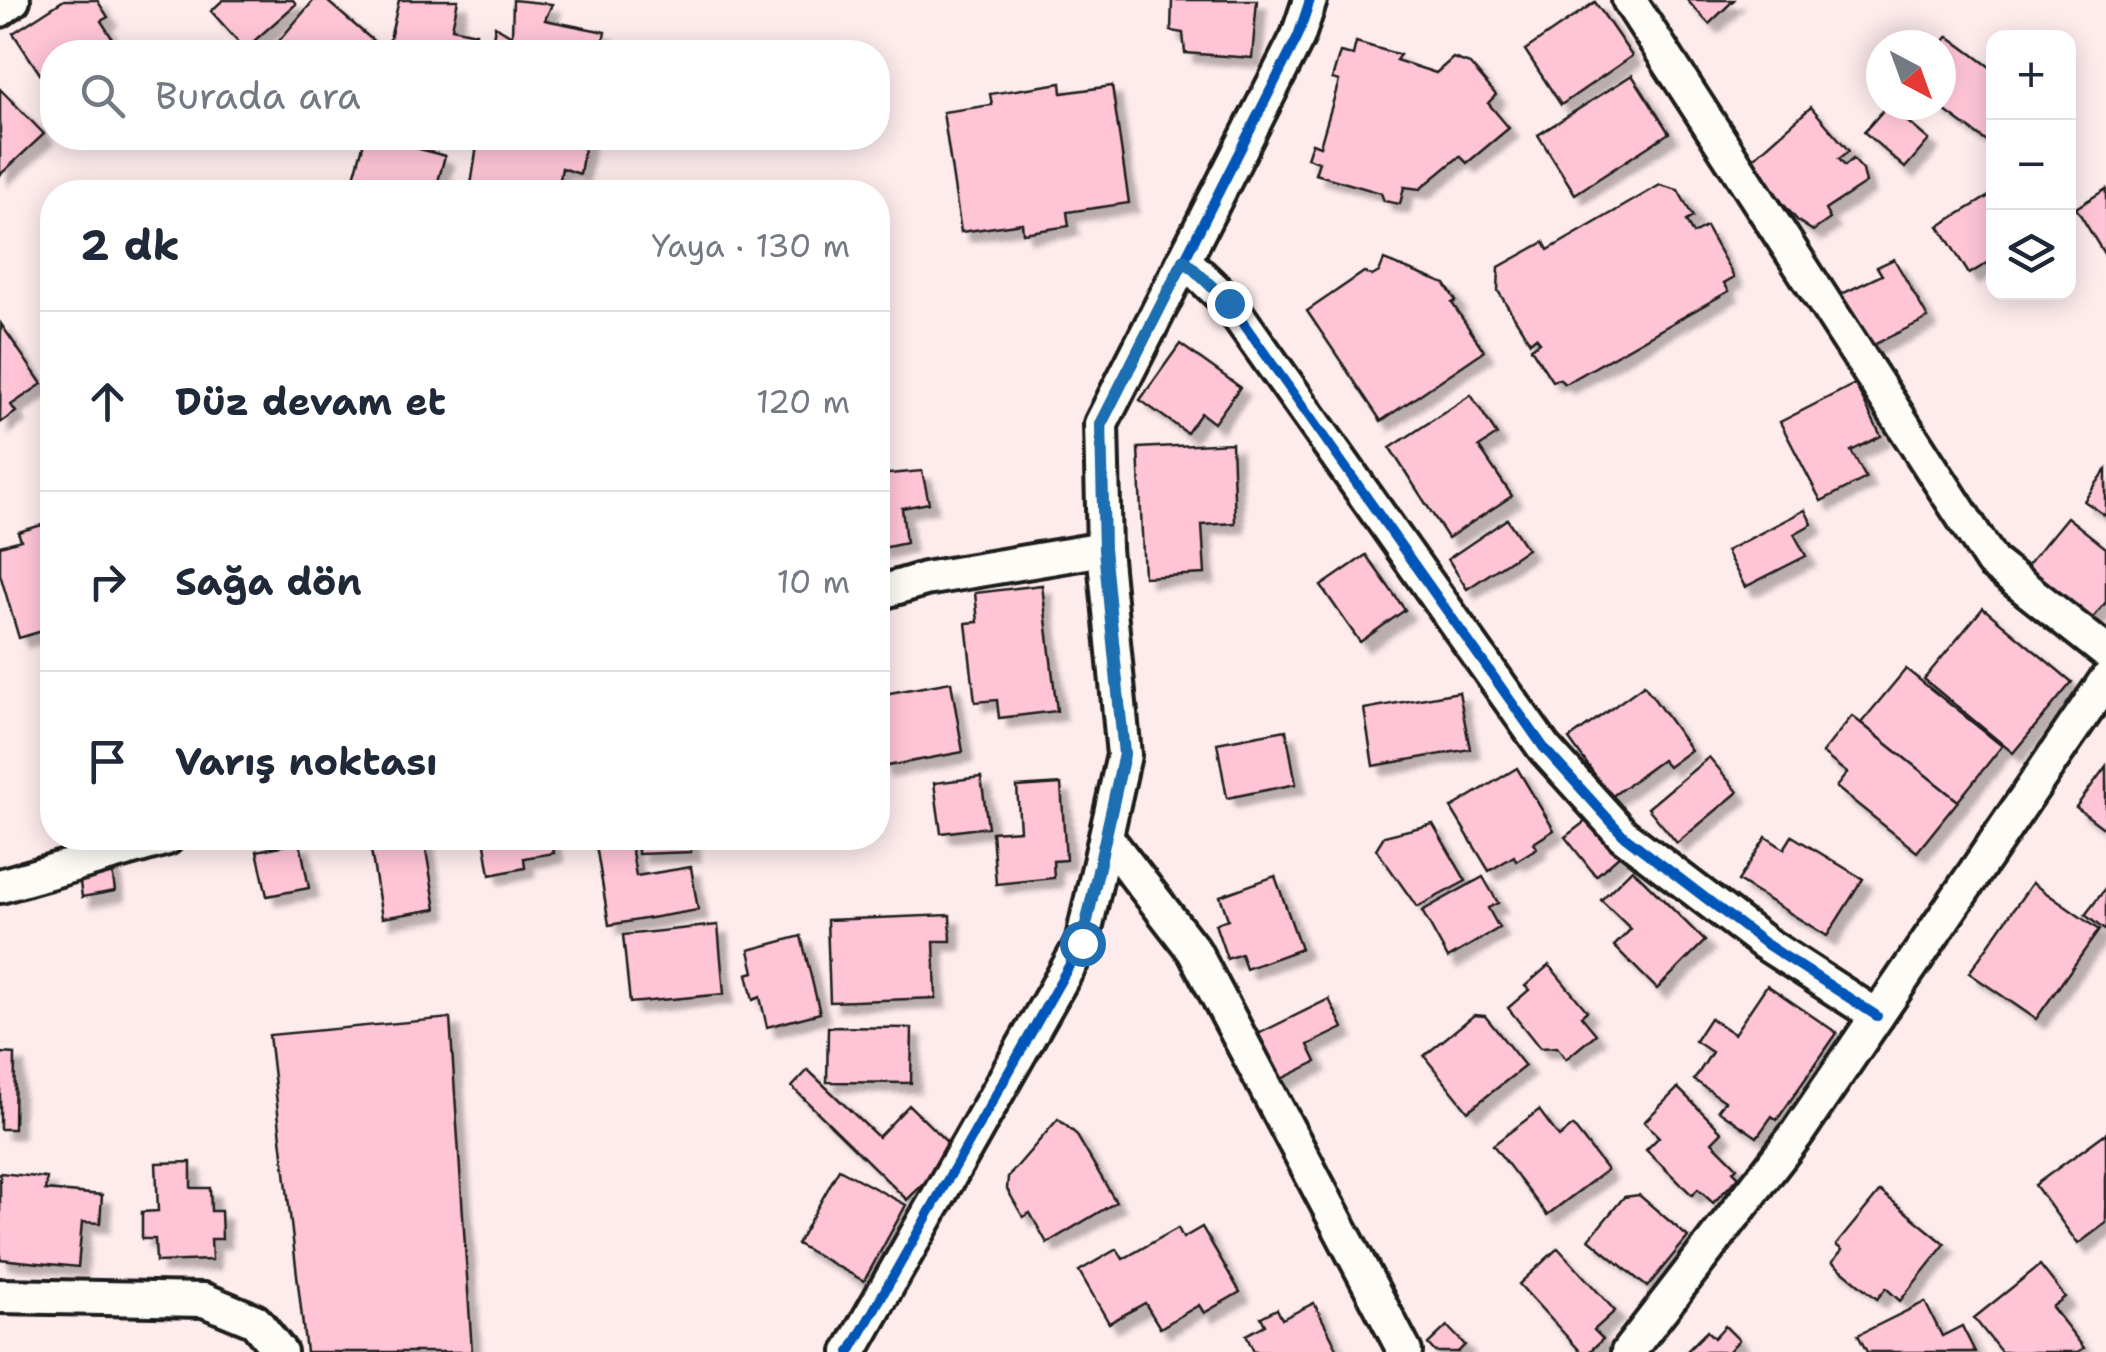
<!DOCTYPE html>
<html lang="tr">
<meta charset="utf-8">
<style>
body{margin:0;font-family:"Shantell Sans",sans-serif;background:#f2f2f3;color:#1f2937}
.controls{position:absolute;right:30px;top:30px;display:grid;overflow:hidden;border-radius:20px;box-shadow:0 5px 25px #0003}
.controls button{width:90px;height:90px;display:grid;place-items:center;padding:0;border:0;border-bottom:2px solid #e0e1e3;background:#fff;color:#1f2937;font:50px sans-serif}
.compass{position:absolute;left:1866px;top:30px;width:90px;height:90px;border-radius:50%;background:#fff;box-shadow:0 5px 25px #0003;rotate:139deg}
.stop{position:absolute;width:30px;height:30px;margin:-22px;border:8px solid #1f6fb2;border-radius:50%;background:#fff}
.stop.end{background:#1f6fb2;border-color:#fff;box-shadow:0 2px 10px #0008}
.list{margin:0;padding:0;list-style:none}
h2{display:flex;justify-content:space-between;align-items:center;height:130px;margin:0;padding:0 40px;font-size:42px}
h2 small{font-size:32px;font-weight:400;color:#747a83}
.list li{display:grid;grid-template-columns:65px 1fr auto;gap:30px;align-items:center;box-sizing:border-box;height:180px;padding:0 40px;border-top:2px solid #e0e1e3}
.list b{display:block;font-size:38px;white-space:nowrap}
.list em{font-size:32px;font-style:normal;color:#747a83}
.icon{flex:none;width:55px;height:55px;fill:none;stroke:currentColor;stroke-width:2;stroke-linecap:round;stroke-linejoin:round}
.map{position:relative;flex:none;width:2106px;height:1352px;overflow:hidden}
.search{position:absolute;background:#fff;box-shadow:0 5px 25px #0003;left:40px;top:40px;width:850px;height:110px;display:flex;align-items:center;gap:25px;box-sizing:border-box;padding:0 35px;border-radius:40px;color:#747a83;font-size:38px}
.panel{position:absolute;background:#fff;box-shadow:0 5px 25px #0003;left:40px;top:180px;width:850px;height:670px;border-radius:40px}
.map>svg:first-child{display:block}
</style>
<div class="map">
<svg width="2106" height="1352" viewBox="0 0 2106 1352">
<defs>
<filter id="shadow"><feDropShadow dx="9" dy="9" stdDeviation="2.5" flood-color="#0004"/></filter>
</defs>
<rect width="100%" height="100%" fill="#feeced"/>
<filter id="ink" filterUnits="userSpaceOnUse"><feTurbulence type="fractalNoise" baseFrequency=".01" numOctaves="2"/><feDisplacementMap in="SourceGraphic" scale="20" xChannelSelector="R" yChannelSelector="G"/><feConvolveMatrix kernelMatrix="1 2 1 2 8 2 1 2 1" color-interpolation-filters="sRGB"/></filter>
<g filter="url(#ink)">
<g fill="#ffc5d7" stroke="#1c1c1c" stroke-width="2.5" filter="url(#shadow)">
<polygon points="64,0 97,0 108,17 101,21 121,52 52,52 52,92 13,33"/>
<polygon points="223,0 293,0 296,4 245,49 211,11"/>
<polygon points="314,0 326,0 378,45 372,52 290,52 278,42"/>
<polygon points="399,0 458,0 452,28 476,33 471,52 387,52"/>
<polygon points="513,0 552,4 545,20 605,32 601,52 491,52 495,26 512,36"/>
<polygon points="1172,0 1257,0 1252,58 1185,53 1183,33 1171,31"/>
<polygon points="1687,0 1734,0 1709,24"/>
<polygon points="1595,2 1632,56 1561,105 1525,50"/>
<polygon points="1948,36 1994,70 1994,139 1990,144 1937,105 1941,105 1941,45"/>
<polygon points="1356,42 1400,55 1396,60 1436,73 1453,58 1470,64 1496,95 1488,103 1509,128 1467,163 1460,156 1420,189 1404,187 1400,204 1384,201 1381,193 1315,174 1319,162 1307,158 1312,143 1320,146 1339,81 1332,79 1340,52 1353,55"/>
<polygon points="1632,75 1669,133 1575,194 1538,135"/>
<polygon points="1061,83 1062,93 1112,86 1129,203 1067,212 1069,226 1023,233 1022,223 961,232 943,112 992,105 990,94"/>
<polygon points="0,89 44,134 0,175"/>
<polygon points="1888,105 1929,140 1905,168 1864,132"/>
<polygon points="1811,107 1849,151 1839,159 1845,166 1853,159 1863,170 1866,183 1825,210 1830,219 1813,231 1798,221 1748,163"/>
<polygon points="365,138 379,138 445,156 435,192 350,192"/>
<polygon points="478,138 586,138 580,174 562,168 558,190 572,192 470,192"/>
<polygon points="1660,185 1678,190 1693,217 1686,221 1693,234 1706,227 1734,277 1724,283 1729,291 1565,384 1559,379 1552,381 1531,348 1540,342 1536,337 1530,342 1498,291 1499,267 1544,242 1548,250"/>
<polygon points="2106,189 2106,257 2076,208"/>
<polygon points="1994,193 1994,259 1969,274 1939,226"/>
<polygon points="1894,259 1928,318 1865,349 1833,298 1882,275 1877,267"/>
<polygon points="1384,260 1445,284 1456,301 1452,303 1484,351 1381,421 1307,311 1364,272 1372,276 1379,272"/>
<polygon points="1,324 42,384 11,405 16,412 0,423"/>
<polygon points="1180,344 1240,387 1214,423 1201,413 1187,433 1140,400"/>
<polygon points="1855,384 1881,436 1851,451 1866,478 1821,501 1780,422"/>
<polygon points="1471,395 1497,435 1479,447 1512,496 1448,538 1390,448"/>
<polygon points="1232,443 1235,523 1202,525 1205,574 1144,577 1138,448"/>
<polygon points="2106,470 2106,516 2084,501"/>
<polygon points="922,471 929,503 902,508 906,543 878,549 878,475"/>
<polygon points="1805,510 1812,524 1794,534 1806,556 1745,587 1726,551"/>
<polygon points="2067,517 2106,548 2106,602 2090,622 2025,568"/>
<polygon points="1507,519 1527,549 1467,589 1448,559"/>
<polygon points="52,522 52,628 19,638 0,574 0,546 21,540 18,532"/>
<polygon points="1366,555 1405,610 1360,642 1321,586"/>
<polygon points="1042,585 1057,711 999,718 997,700 975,702 966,623 978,622 975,593"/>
<polygon points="1983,608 2072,682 2013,753 1924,679"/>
<polygon points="1906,669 2002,746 1958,801 1861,723"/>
<polygon points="951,682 963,752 882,767 881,758 878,758 878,695"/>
<polygon points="1644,685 1691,750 1668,767 1662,760 1611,797 1569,739"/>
<polygon points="1459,692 1470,749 1373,766 1364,709"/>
<polygon points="1852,716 1958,801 1917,852 1836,787 1847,773 1822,753"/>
<polygon points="1286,730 1296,784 1227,798 1217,743"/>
<polygon points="1709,757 1738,792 1677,843 1648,808"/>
<polygon points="2106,766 2106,830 2076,807"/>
<polygon points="1517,768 1554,830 1534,843 1537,848 1516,861 1514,856 1489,871 1451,808"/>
<polygon points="981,777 988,827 941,833 934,783"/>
<polygon points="1061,784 1066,860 1053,861 1054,878 996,884 992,832 1020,830 1017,787"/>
<polygon points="1591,817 1621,854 1596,876 1565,837"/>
<polygon points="1433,824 1466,881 1417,907 1376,849 1384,836"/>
<polygon points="1792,836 1863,879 1827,936 1738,881 1766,837 1784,849"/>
<polygon points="409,838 424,838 436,909 382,918 370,844"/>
<polygon points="484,838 551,838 554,853 524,858 525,868 490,875"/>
<polygon points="638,838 690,838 691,852 638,854"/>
<polygon points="630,839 636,876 691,867 698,910 609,925 596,845"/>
<polygon points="300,842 309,888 267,896 257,851"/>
<polygon points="111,863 115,891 82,897 78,869"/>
<polygon points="1632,869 1705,941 1657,989 1614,946 1631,929 1601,900"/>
<polygon points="1275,876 1301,949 1246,969 1241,954 1227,959 1215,924 1228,919 1220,896"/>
<polygon points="1483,877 1498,903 1488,908 1499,928 1448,958 1422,911"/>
<polygon points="2032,883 2099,930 2036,1019 1969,973"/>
<polygon points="2106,888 2106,931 2085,915"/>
<polygon points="950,915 951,941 934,941 936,998 830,1002 827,920"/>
<polygon points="718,925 724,994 630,1003 623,935"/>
<polygon points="801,936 820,1013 767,1027 760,997 753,1000 747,974 754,972 749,950"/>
<polygon points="1549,965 1587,1011 1581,1016 1596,1034 1566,1059 1557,1047 1540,1048 1508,1008 1529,990 1525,986"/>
<polygon points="1767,985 1837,1033 1777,1120 1772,1116 1757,1137 1718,1110 1725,1101 1694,1080 1712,1052 1695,1041 1710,1018 1734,1034"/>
<polygon points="1329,999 1343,1028 1308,1045 1316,1062 1271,1084 1248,1039"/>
<polygon points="1474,1015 1485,1016 1525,1066 1468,1111 1424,1056"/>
<polygon points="450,1018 472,1352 306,1352 269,1035"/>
<polygon points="828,1027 912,1028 911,1083 827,1082"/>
<polygon points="0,1053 15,1054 14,1129 0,1129"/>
<polygon points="808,1070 878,1137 909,1105 956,1151 907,1200 792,1087"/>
<polygon points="1678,1088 1722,1132 1712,1142 1737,1167 1733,1171 1739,1177 1713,1203 1698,1189 1692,1195 1646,1150 1659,1137 1644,1122"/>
<polygon points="1539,1110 1559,1137 1573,1126 1607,1170 1547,1215 1493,1145"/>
<polygon points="1058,1119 1076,1134 1116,1202 1047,1243 1030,1213 1023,1217 1007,1189 1008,1177"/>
<polygon points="2106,1133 2106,1223 2078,1244 2035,1185"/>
<polygon points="191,1162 191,1188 210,1188 211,1211 221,1211 222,1239 211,1239 212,1260 156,1262 155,1239 142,1239 142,1212 158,1211 156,1163"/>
<polygon points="839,1169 906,1205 864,1281 797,1244"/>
<polygon points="0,1173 47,1178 45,1190 102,1195 100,1223 82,1222 78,1267 0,1259"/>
<polygon points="1880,1191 1945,1244 1900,1301 1886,1288 1877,1299 1832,1262 1842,1250 1836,1245"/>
<polygon points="1639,1195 1688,1237 1647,1287 1589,1239 1624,1197"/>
<polygon points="1202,1227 1240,1292 1204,1313 1199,1305 1160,1328 1145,1303 1109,1323 1079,1271 1117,1249 1123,1259 1178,1228 1183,1238"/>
<polygon points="1558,1248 1615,1311 1594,1330 1603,1339 1589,1352 1581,1352 1519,1284"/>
<polygon points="2040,1265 2065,1297 2052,1307 2084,1348 2078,1352 2001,1352 1974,1318"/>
<polygon points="1925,1302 1942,1336 1962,1326 1975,1352 1867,1352 1858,1335"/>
<polygon points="1314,1303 1339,1352 1254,1352 1246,1335 1265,1325 1261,1317 1277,1309 1282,1319"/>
<polygon points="1447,1326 1465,1345 1458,1352 1435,1352 1428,1344"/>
<polygon points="1725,1326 1739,1340 1728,1352 1686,1352 1707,1331 1714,1338"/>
</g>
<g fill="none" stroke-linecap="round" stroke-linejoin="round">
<g stroke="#1c1c1c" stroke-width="40">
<g id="street">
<polyline points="1629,0 1992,562 2106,652"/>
<polyline points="0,10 13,0"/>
<polyline points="1184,260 1229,303 1544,748 1623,835 1763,942 1877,1016"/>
<polyline points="878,593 925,579 1104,549"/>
<polyline points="1106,837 1194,951 1405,1352"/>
<polyline points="0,886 167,838"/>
<polyline points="0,1296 204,1300 255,1321 280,1352"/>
<polyline points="850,1352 1082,943 1124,755 1104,549 1101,424 1298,36 1310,0"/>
<polyline points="1628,1352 1796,1135 2106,680"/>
</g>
</g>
<use href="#street" stroke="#fdfcf7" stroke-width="32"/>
<g stroke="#fdfcf7" stroke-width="16">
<g id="cycleway">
<polyline points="1184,260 1229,303 1544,748 1623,835 1763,942 1877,1016"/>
<polyline points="850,1352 1082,943 1124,755 1104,549 1101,424 1298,36 1310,0"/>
</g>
</g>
<use href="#cycleway" stroke="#0057b8" stroke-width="10"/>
</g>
</g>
<g fill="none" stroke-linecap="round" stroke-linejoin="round" filter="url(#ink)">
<polyline stroke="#1f6fb2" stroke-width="12" points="1082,943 1124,754 1104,549 1101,424 1184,260 1229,303"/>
</g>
</svg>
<div class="controls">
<button>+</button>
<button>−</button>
<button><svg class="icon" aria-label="layers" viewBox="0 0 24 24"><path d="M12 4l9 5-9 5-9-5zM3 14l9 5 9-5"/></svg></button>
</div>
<svg class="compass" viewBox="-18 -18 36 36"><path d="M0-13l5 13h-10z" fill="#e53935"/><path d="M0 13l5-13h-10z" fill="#747a83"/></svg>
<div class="stop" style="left:1082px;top:943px"></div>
<div class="stop end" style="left:1229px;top:303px"></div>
<div class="search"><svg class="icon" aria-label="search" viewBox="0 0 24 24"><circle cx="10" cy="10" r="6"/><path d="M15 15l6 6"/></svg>Burada ara</div>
<section class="panel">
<h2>2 dk<small>Yaya · 130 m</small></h2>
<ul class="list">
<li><svg class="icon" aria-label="ahead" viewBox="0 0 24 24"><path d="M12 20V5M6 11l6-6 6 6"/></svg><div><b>Düz devam et</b></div><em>120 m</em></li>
<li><svg class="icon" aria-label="right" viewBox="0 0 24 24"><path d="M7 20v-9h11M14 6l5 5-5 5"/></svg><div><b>Sağa dön</b></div><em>10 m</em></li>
<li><svg class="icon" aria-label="arrive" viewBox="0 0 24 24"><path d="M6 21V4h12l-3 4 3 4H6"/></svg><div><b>Varış noktası</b></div></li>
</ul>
</section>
</div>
